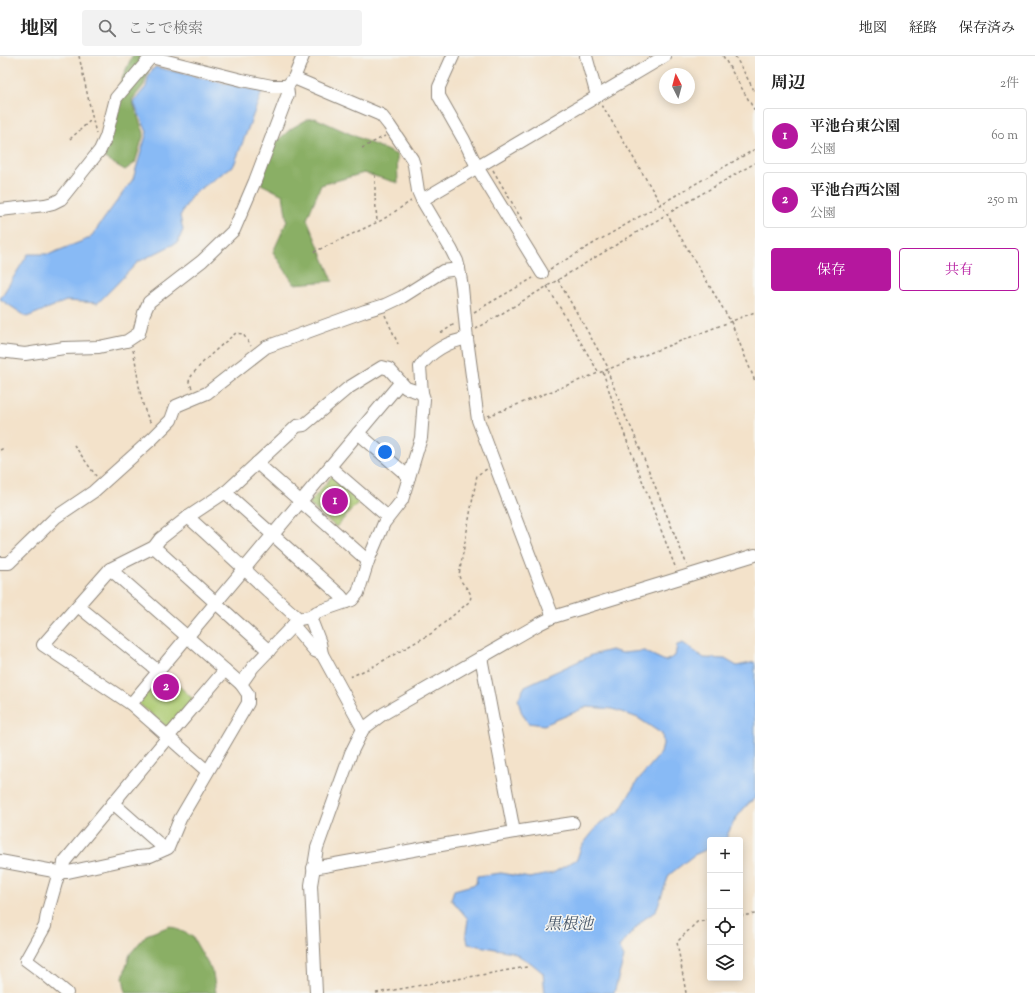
<!DOCTYPE html>
<html lang="ja">
<meta charset="utf-8">
<style>
body{margin:0;font-family:"Sorts Mill Goudy","Noto Serif JP",serif;background:#f2f2f2;color:#222}
.controls{position:absolute;right:12px;bottom:12px;display:grid;overflow:hidden;border-radius:4px;box-shadow:0 2px 10px #0003}
.controls button{width:36px;height:36px;display:grid;place-items:center;padding:0;border:0;border-bottom:1px solid #e0e0e0;background:#fff;color:#222;font:20px sans-serif}
.compass{position:absolute;left:659px;top:12px;width:36px;height:36px;border-radius:50%;background:#fff;box-shadow:0 2px 10px #0003;rotate:354deg}
.you{position:absolute;left:385px;top:396px;width:14px;height:14px;margin:-10px;border:3px solid #fff;border-radius:50%;background:#1a73e8;box-shadow:0 0 0 6px #1a73e833}
.badge{display:grid;place-items:center;width:26px;height:26px;border-radius:50%;background:#b5179e;color:#fff;font-size:13px;font-weight:700}
.pin{position:absolute;translate:-50% -50%;border:2px solid #fff;box-shadow:0 1px 4px #0006}
.list{margin:0;padding:0;list-style:none}
h2{display:flex;justify-content:space-between;align-items:center;height:52px;margin:0;padding:0 16px;font-size:17px}
h2 small{font-size:13px;font-weight:400;color:#767676}
.list li{display:grid;grid-template-columns:26px 1fr auto;gap:12px;align-items:center;box-sizing:border-box;height:56px;margin:0 8px 8px;padding:0 8px;border:1px solid #e0e0e0;border-radius:4px}
.list b{display:block;font-size:15px;white-space:nowrap}
.list p{margin:0;font-size:13px;white-space:nowrap;color:#767676}
.list em{font-size:13px;font-style:normal;color:#767676}
.actions{display:flex;gap:8px;padding:12px 16px}
.actions a{flex:1;padding:9px 0;border:1px solid #b5179e;border-radius:4px;text-align:center;font-size:14px;color:#b5179e}
.actions .main{background:#b5179e;color:#fff}
.icon{flex:none;width:22px;height:22px;fill:none;stroke:currentColor;stroke-width:2;stroke-linecap:round;stroke-linejoin:round}
.map{position:relative;flex:none;width:755px;height:937px;overflow:hidden}
header{display:flex;align-items:center;gap:24px;box-sizing:border-box;height:56px;padding:0 20px;background:#fff;border-bottom:1px solid #e0e0e0}
header strong{font-size:19px}
nav{display:flex;gap:22px;margin-inline-start:auto;font-size:14px}
.search{width:280px;height:36px;background:#f2f2f2;display:flex;align-items:center;gap:10px;box-sizing:border-box;padding:0 14px;border-radius:4px;color:#767676;font-size:15px}
main{display:flex}
aside{flex:1;background:#fff}
.map>svg:first-child{display:block}
</style>
<header>
<strong>地図</strong>
<div class="search"><svg class="icon" aria-label="search" viewBox="0 0 24 24"><circle cx="10" cy="10" r="6"/><path d="M15 15l6 6"/></svg>ここで検索</div>
<nav><a>地図</a><a>経路</a><a>保存済み</a></nav>
</header>
<main>
<div class="map">
<svg width="755" height="937" viewBox="0 0 755 937">
<rect width="100%" height="100%" fill="#f6f6f2"/>
<filter id="ink" filterUnits="userSpaceOnUse"><feTurbulence type="fractalNoise" baseFrequency=".025" numOctaves="2"/><feDisplacementMap in="SourceGraphic" scale="8" xChannelSelector="R" yChannelSelector="G"/><feConvolveMatrix kernelMatrix="1 2 1 2 8 2 1 2 1" color-interpolation-filters="sRGB"/></filter>
<filter id="wash" filterUnits="userSpaceOnUse"><feTurbulence type="fractalNoise" baseFrequency=".012" numOctaves="4" result="noise"/><feDisplacementMap in="SourceGraphic" scale="16" xChannelSelector="R" yChannelSelector="G"/><feGaussianBlur stdDeviation="0.9" result="paint"/><feColorMatrix in="noise" values="0 0 0 0 0 0 0 0 0 0 0 0 0 0 0 0 0 1.4 0 .05"/><feComposite in="paint" operator="in"/></filter>
<g filter="url(#wash)">
<rect width="100%" height="100%" fill="#f3e2ca"/>
<g fill="#aecb73" stroke="#6c7b4f">
<polygon points="334,418 362,442 336,471 309,448"/>
<polygon points="165,617 194,644 168,672 138,647"/>
</g>
<g fill="#8aaf65" stroke="#5a6d48">
<polygon points="132,0 152,0 144,29 132,44 144,77 135,107 125,114 101,100 117,61 117,34"/>
<polygon points="315,62 397,99 398,127 364,117 321,129 307,163 333,225 294,228 273,196 287,165 283,139 261,128 271,90 292,72 308,63"/>
<polygon points="170,870 192,880 213,917 216,937 127,937 125,933 123,921 130,898 146,879"/>
</g>
<g fill="#88baf5" stroke="#5a7290">
<polygon points="155,11 262,36 234,109 192,139 180,160 183,174 178,186 138,206 98,247 66,245 27,261 0,243 28,198 50,198 90,182 133,123 147,76 134,47 134,45 146,31 149,18"/>
<path d="M683 587 704 602 725 603 737 610 755 606V742C742 752 731 768 726 783L710 784V792L694 799 669 819 656 855 643 864 619 891 624 901 614 937H545L543 917 531 907 512 896 468 888 466 877 468 863 451 843 454 834 476 828 477 820 501 817 530 822 553 817 577 803 581 791 588 782 600 767 619 756 638 724 661 697 663 688 662 678 638 662 613 653 587 651 544 669 528 667 521 655 518 643 525 630 592 599 611 594 622 597 644 595 665 605 675 600 677 589Z"/>
</g>
</g>
<g filter="url(#ink)">
<g fill="none" stroke-linecap="round" stroke-linejoin="round">
<g stroke="#8f867a" stroke-width="14">
<g id="minor">
<polyline points="453,0 439,31 439,40 464,84 477,111 542,217"/>
<polyline points="586,0 597,40"/>
<polyline points="294,22 381,59 389,69 412,103 414,109 418,135 422,144 451,193 457,205 459,213 462,231 467,283 478,364 553,561"/>
<polyline points="422,144 665,0"/>
<polyline points="0,154 45,149 53,147 61,143 100,94 106,81 116,42 151,1 242,24 272,30 287,30"/>
<polyline points="0,295 25,298 64,292 99,291 127,285 139,277 144,257 149,246 202,205 234,174 255,125 288,38 287,30 294,22 303,0"/>
<polyline points="358,377 409,421"/>
<polyline points="257,407 368,505"/>
<polyline points="330,411 388,461"/>
<polyline points="225,436 341,540 346,546"/>
<path d="M188 461C225 494 261 530 299 563"/>
<polyline points="154,491 269,595"/>
<polyline points="0,507 9,507 56,461 93,436 153,382 171,364 176,350 207,337 266,291 365,255 385,249 402,241 443,215 459,213"/>
<polyline points="110,513 241,628"/>
<polyline points="78,550 158,615"/>
<polyline points="310,561 320,587 322,598 363,673"/>
<polyline points="293,569 315,595 322,598"/>
<polyline points="481,601 514,776"/>
<polyline points="131,648 400,327"/>
<polyline points="207,715 131,648 43,589 110,513 154,491 160,483 188,461 227,435 297,370 304,369 348,332 382,311 389,313 406,332 422,337"/>
<polyline points="113,747 165,793"/>
<path d="M0 805 59 816H68L137 801 150 800 168 792 180 763 248 647V638L241 628 253 611 299 563 310 561 317 556 352 544 358 537 368 505 384 467 402 444 421 382 424 343 422 337 420 311C429 297 450 284 467 283"/>
<polyline points="313,812 514,776 573,767"/>
<polyline points="59,816 47,858 45,870 26,904 42,916 67,937"/>
<polyline points="63,816 64,806 168,681 225,614"/>
<polyline points="316,937 311,829 317,792 351,697 363,673 383,658 539,568 553,561 755,499"/>
</g>
</g>
<g stroke="#8f867a" stroke-width="1.5" stroke-dasharray="3 3" stroke-linecap="butt">
<polyline points="79,0 96,78"/>
<polyline points="723,0 755,55"/>
<polyline points="735,0 755,36"/>
<polyline points="602,49 731,266 755,325"/>
<polyline points="70,83 91,64"/>
<polyline points="362,92 385,80"/>
<polyline points="493,114 522,164"/>
<polyline points="375,119 375,141 377,165"/>
<polyline points="314,196 382,164 411,145"/>
<polyline points="550,213 755,93"/>
<polyline points="558,224 609,313"/>
<polyline points="547,230 599,317"/>
<polyline points="474,256 533,222"/>
<polyline points="385,259 398,288"/>
<polyline points="476,273 679,151 755,107"/>
<polyline points="441,277 456,267"/>
<path d="M133 294C139 319 138 347 152 369"/>
<polyline points="607,314 627,364 632,373 687,509"/>
<polyline points="603,316 616,356 676,513"/>
<path d="M192 332 189 326C190 315 226 285 236 277L243 278 251 290"/>
<polyline points="488,360 755,256"/>
<polyline points="74,389 96,420"/>
<polyline points="0,394 4,392"/>
<path d="M350 621 374 610 432 577 469 546C476 535 460 530 459 519L477 419 487 413"/>
<polyline points="740,860 755,858"/>
<polyline points="376,937 527,911"/>
<polyline points="686,937 677,886 697,866 710,864"/>
</g>
<use href="#minor" stroke="#fff" stroke-width="12"/>
</g>
</g>
<g text-anchor="middle" dominant-baseline="central" stroke-width="3" stroke-linejoin="round" paint-order="stroke">
<g font-size="16" font-style="italic" fill="#475668" stroke="#f6f6f2">
<text x="569" y="869">黒根池</text>
</g>
</g>
</svg>
<div class="controls">
<button>+</button>
<button>−</button>
<button><svg class="icon" aria-label="locate" viewBox="0 0 24 24"><circle cx="12" cy="12" r="6"/><path d="M12 2v4M12 18v4M2 12h4M18 12h4"/></svg></button>
<button><svg class="icon" aria-label="layers" viewBox="0 0 24 24"><path d="M12 4l9 5-9 5-9-5zM3 14l9 5 9-5"/></svg></button>
</div>
<svg class="compass" viewBox="-18 -18 36 36"><path d="M0-13l5 13h-10z" fill="#e53935"/><path d="M0 13l5-13h-10z" fill="#767676"/></svg>
<div class="you"></div>
<div class="pin badge" style="left:335px;top:445px">1</div>
<div class="pin badge" style="left:166px;top:631px">2</div>
</div>
<aside>
<h2>周辺<small>2件</small></h2>
<ul class="list">
<li><span class="badge">1</span><div><b>平池台東公園</b><p>公園</p></div><em>60 m</em></li>
<li><span class="badge">2</span><div><b>平池台西公園</b><p>公園</p></div><em>250 m</em></li>
</ul>
<div class="actions"><a class="main">保存</a><a>共有</a></div>
</aside>
</main>
